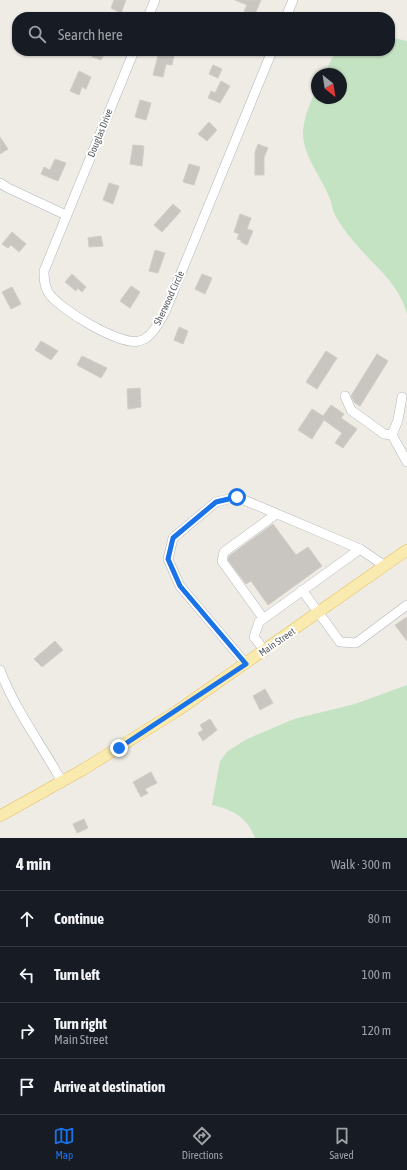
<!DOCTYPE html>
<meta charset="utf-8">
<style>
body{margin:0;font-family:"Asap Condensed",sans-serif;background:#20242c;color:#f1f3f6}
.compass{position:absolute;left:311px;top:68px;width:36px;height:36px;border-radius:50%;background:#171b24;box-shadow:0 1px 3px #0004;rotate:150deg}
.stop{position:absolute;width:12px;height:12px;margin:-9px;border:3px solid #1a73e8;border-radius:50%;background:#fff}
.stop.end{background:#1a73e8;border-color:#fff;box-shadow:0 1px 4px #0008}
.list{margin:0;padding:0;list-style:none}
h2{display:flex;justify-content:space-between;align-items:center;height:52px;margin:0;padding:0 16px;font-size:17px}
h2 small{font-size:13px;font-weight:400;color:#9ea1a6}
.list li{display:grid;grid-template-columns:26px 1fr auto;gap:12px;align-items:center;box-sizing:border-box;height:56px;padding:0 16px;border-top:1px solid #363941}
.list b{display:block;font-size:15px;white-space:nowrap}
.list p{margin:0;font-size:13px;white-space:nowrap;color:#9ea1a6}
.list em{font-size:13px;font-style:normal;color:#9ea1a6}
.icon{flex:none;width:22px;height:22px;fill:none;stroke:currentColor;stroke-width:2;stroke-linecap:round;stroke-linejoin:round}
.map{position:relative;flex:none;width:407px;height:838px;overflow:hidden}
.search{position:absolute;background:#171b24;box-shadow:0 1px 3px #0004;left:12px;right:12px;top:12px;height:44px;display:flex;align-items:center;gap:10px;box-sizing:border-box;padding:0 14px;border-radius:16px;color:#9ea1a6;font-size:15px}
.sheet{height:276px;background:#171b24}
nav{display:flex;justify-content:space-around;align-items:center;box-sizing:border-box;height:56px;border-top:1px solid #363941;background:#171b24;font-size:11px;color:#9ea1a6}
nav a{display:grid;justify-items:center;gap:2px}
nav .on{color:#1a73e8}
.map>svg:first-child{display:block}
</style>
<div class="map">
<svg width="407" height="838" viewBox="0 0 407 838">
<rect width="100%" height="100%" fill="#eeece5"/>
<g fill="#c4e3c3">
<path d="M390 37 407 41V314C399 283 374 266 355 243 348 235 339 223 334 213 332 209 332 203 330 199 322 177 302 156 303 131 304 118 311 100 317 88V98H341V74H324L336 51H390Z"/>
<path d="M407 685V838H255C248 818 232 809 212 805L220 761 228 751 247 739 294 719 355 704Z"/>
</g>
<g fill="#c9c6c2" stroke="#d2cdc4">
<polygon points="114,0 126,0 121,13 111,8"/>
<polygon points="235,0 261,0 254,16 244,11 247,5"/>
<polygon points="95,51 103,51 101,54 104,54 101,60 92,57"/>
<polygon points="159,52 174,55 172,65 166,64 163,77 153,75"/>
<polygon points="213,65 222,69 218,78 209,74"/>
<polygon points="79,71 91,77 86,89 82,87 79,95 70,91"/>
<polygon points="221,81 230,86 220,103 208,98 211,91 215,93"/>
<polygon points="140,100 151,103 146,120 135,117"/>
<polygon points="209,122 217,130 207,141 198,134"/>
<polygon points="0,137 8,149 0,154"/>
<polygon points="258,144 268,148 264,157 264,175 255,175 255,152"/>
<polygon points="133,145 144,146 142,166 130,164"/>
<polygon points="55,159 66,163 58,181 41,174 44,167 50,170"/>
<polygon points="189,164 200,167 194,185 183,182"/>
<polygon points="109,183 119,186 113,204 103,200"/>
<polygon points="173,204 181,211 162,232 154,225"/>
<polygon points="240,214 251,218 247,229 253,231 247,245 241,242 241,240 237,239 239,234 234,232"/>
<polygon points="12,232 26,244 19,252 11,245 8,248 2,244"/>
<polygon points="101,236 103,246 89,247 88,238"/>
<polygon points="155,250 165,253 158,273 149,271"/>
<polygon points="72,274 86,287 82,292 78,288 76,291 65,282"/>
<polygon points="202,274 212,278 205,294 195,289"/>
<polygon points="131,286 140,292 130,308 120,301"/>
<polygon points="12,287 21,304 11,309 2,292"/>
<polygon points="179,327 188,331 183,344 174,340"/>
<polygon points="41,341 58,351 51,360 35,350"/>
<polygon points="326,351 337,358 317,389 306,382"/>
<polygon points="377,354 388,361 360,406 355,403 351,396"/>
<polygon points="82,356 107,368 101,378 77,365"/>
<polygon points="140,388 141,407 128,409 127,389"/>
<polygon points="331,405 344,414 341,418 357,429 343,448 335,443 342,433 324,420 312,439 298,430 312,409 323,416"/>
<polygon points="273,524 296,555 308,547 322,566 268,605 251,581 246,584 228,560 229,556"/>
<polygon points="407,617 407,641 395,625"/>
<polygon points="55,641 63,650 42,667 34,659"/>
<polygon points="265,689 273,703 260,710 253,696"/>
<polygon points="210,719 217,730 203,741 198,733 203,730 200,725"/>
<polygon points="151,772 157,783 145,789 148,793 141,797 133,782"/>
<polygon points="84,819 88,828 77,833 73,824"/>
</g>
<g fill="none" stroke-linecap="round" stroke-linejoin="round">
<g stroke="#b2b5b9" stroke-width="10">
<g id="minor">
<polyline points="148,17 155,0"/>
<polyline points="286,17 293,0"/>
<path d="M134 51 44 271C44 278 44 285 48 292 57 308 120 346 139 341 152 338 159 322 165 312L272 51"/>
<polyline points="0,183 8,188 66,215"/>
<polyline points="345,396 351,410 384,434 392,435 407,462"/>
<polyline points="392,435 398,420 402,397"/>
<polyline points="302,590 340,642 356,643 407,605"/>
<polyline points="263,618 222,561 224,552 276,514"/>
<polyline points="265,651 254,637 259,622 360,549"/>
<polyline points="246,664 180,586 168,559 173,538 216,502 237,497 360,549 385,566"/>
<path d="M0 670C15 710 42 745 62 782"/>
</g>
</g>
<g stroke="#e6c065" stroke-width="12">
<polyline id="major" points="0,816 84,769 177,711 407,550"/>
</g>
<use href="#minor" stroke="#fff" stroke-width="9"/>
<use href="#major" stroke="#f9ebaf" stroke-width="11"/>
</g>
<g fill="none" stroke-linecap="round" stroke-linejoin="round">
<polyline stroke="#1a73e8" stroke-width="5" points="119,748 246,664 180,586 168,559 173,538 216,502 237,497"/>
</g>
<g text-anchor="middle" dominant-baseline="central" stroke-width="4" stroke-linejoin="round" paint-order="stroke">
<g font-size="10" fill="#5d6064" stroke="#fff">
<text transform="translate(100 133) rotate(-68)">Douglas Drive</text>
<text transform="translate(169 298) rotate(-65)">Sherwood Circle</text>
<text transform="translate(277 642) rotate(-35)">Main Street</text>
</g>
</g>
</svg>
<svg class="compass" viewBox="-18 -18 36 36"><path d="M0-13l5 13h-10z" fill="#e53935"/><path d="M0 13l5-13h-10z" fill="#9ea1a6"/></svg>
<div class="stop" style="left:237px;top:497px"></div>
<div class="stop end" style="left:119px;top:748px"></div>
<div class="search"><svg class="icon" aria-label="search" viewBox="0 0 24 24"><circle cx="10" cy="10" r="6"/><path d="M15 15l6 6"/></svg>Search here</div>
</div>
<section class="sheet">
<h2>4 min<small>Walk · 300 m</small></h2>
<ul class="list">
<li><svg class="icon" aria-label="ahead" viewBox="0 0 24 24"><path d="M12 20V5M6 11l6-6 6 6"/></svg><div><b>Continue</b></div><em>80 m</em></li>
<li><svg class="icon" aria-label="left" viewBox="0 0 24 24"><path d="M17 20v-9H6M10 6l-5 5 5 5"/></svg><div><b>Turn left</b></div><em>100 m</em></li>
<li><svg class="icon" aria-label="right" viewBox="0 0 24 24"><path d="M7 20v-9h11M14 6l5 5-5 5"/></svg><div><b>Turn right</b><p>Main Street</p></div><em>120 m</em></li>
<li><svg class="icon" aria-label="arrive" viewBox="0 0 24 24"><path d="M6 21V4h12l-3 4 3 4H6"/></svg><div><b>Arrive at destination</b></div></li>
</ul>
</section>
<nav>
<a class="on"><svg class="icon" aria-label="map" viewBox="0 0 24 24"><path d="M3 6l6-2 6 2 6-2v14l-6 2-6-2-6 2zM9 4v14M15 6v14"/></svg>Map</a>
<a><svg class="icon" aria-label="directions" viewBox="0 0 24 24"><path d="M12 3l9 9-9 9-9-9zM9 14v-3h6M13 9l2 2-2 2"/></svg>Directions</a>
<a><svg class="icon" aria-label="saved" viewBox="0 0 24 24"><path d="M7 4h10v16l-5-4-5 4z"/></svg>Saved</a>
</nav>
